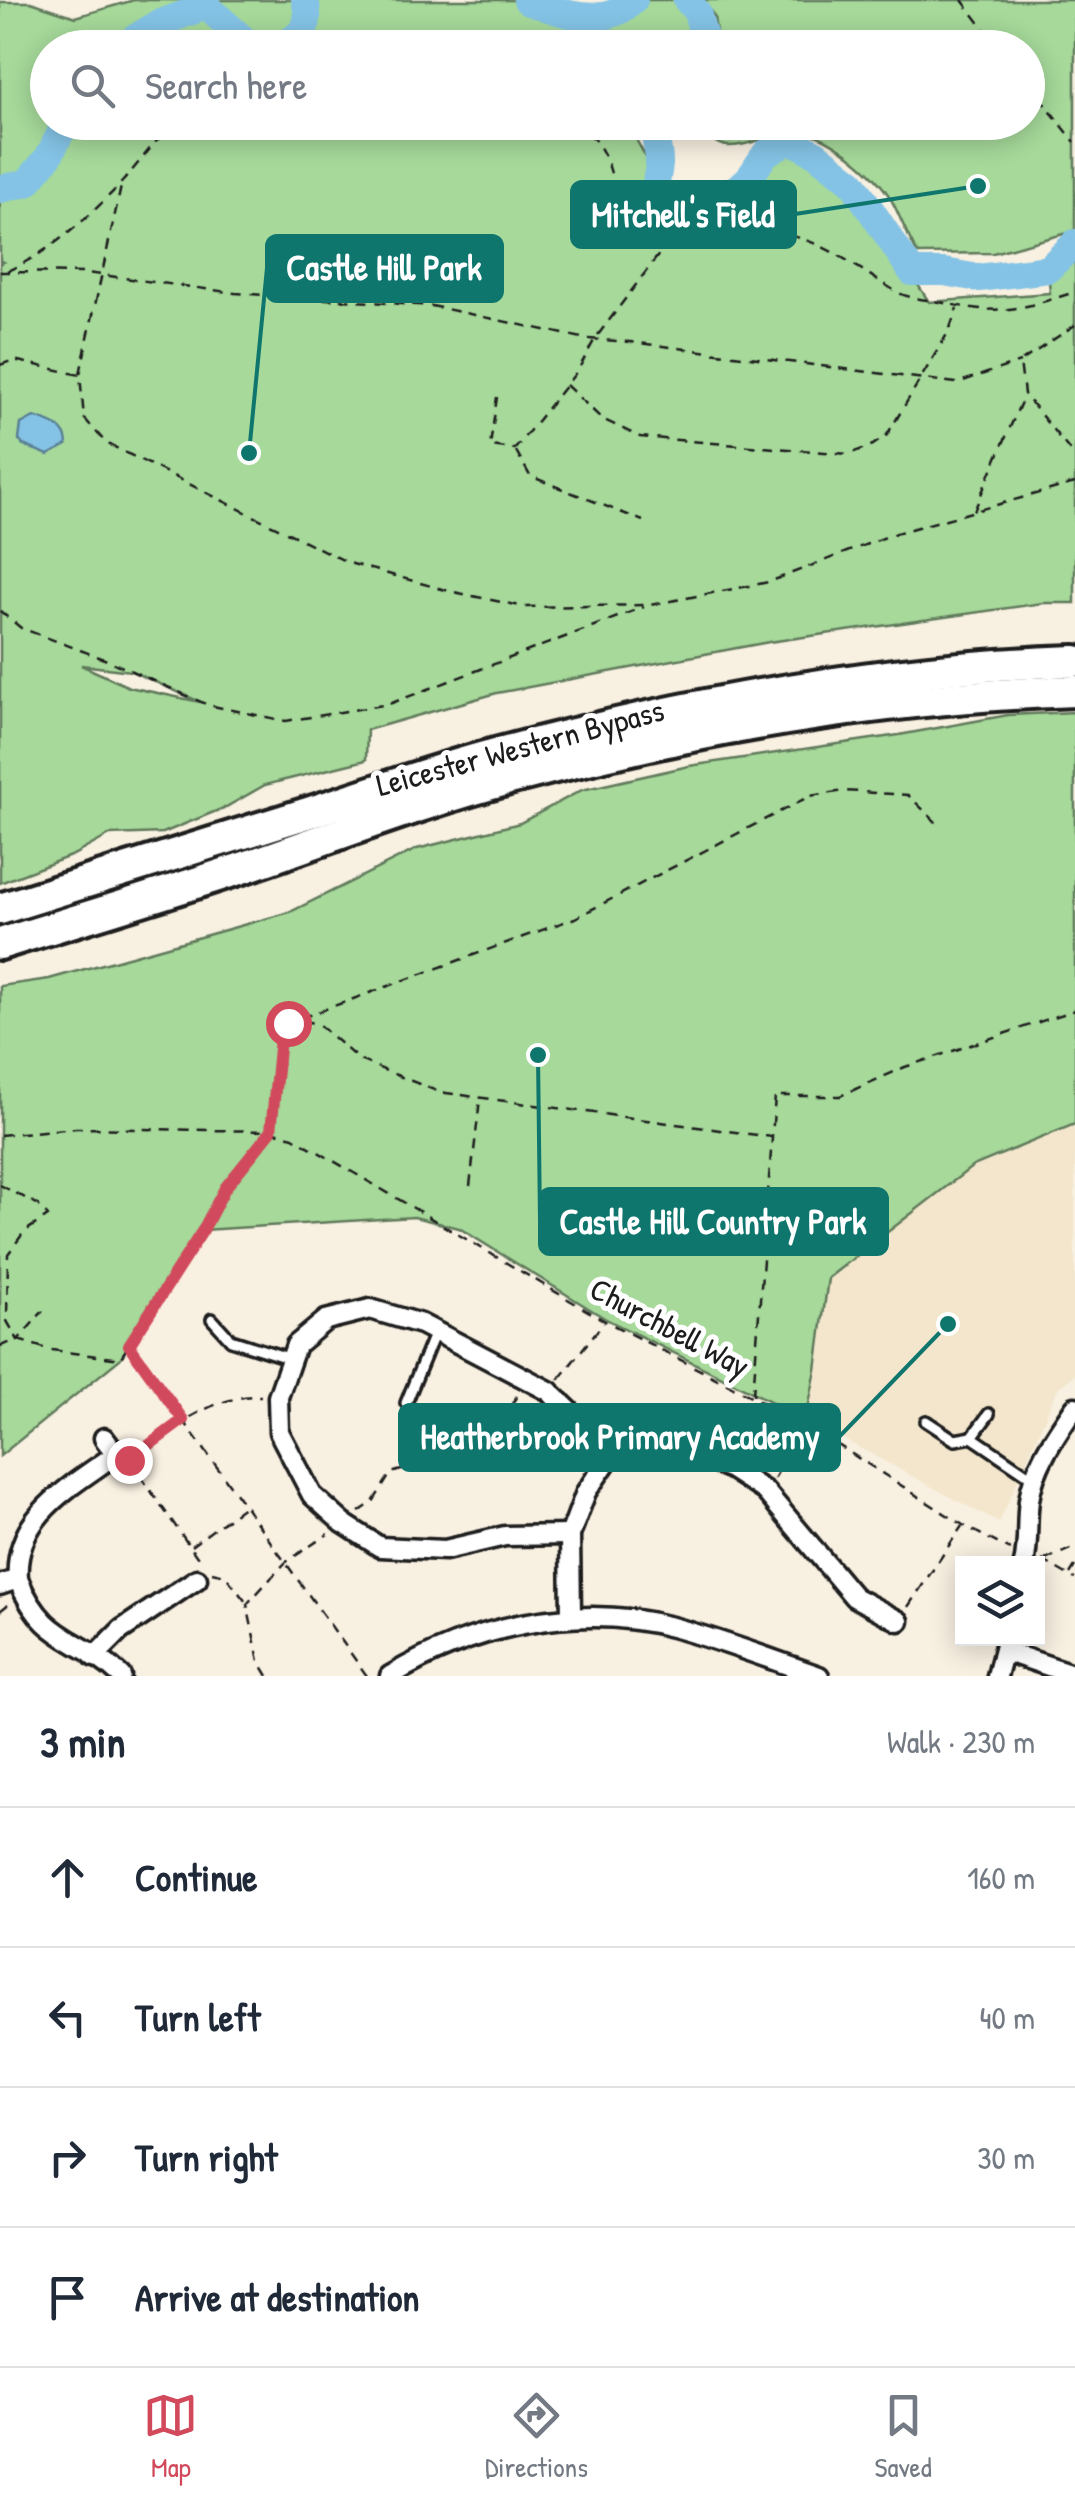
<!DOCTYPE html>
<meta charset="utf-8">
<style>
body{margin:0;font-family:"Patrick Hand",sans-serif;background:#f6f6f7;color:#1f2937}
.controls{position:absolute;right:30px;bottom:30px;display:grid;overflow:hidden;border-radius:0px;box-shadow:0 5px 25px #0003}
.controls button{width:90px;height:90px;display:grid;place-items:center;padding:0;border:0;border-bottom:2px solid #e0e1e3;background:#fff;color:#1f2937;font:50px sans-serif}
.stop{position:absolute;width:30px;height:30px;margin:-22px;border:8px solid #d1495b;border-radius:50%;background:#fff}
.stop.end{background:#d1495b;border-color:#fff;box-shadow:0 2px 10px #0008}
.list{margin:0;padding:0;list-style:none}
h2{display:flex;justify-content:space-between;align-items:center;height:130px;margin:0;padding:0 40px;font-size:42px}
h2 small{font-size:32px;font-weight:400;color:#747a83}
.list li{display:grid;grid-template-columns:65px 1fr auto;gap:30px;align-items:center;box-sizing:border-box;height:140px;padding:0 40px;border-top:2px solid #e0e1e3}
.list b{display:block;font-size:38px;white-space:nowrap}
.list em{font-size:32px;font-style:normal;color:#747a83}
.icon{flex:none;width:55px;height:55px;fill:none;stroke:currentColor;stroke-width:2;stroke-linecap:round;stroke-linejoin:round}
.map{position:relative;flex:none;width:1075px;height:1676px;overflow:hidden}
.search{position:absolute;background:#fff;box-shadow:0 5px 25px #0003;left:30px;right:30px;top:30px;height:110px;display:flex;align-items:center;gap:25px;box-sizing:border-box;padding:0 35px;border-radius:55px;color:#747a83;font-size:38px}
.sheet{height:690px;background:#fff}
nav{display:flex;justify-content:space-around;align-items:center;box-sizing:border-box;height:140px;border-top:2px solid #e0e1e3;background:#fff;font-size:28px;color:#747a83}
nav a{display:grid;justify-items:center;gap:5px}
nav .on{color:#d1495b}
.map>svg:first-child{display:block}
</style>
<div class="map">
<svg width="1075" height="1676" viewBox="0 0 1075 1676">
<rect width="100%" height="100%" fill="#f8f0e1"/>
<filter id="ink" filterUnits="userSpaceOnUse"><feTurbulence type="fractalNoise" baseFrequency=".01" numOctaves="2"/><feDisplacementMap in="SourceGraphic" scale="20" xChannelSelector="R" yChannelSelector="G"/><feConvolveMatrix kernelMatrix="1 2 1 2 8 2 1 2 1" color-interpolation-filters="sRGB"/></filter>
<g filter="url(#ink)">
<polygon fill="#f3e6cc" points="1075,1124 1075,1375 1058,1388 999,1523 806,1419 816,1370 827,1278 869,1246 912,1205 962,1170"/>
<g fill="#a6d99a" stroke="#617a5b" stroke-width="2.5" fill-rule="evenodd">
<path d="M134 0H305C312 29 304 24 289 43L317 29 314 0H527L597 16 614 12 632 0H684L689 1 702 26 707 47H253L216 15 211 14 251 47H122L123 44 119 48H48V122L66 123 49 156 27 183 0 189V2H31L76 17Z"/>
<path d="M702 0H1075V231L993 253 918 254C908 238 902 221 894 205 881 177 835 138 805 132 770 125 719 173 703 123L1028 122V48L718 47 714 16Z"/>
<path d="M73 123H627L679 218 790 140 852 182 929 302 1050 293 1048 269 1075 262V603H1043L769 642 497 693 367 730 366 760 265 785 226 807 163 833 110 835 73 855 0 883V263L3 262 0 261V200C34 201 61 150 73 123ZM81 665 131 671 200 702 129 687Z"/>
<polygon points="1075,712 1075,1124 973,1166 828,1278 816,1370 806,1419 606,1319 459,1228 414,1217 203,1230 120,1359 0,1456 0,986 49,979 290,912 417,849 520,823 582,790 689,766 899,735 1008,715"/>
</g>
<path fill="#84c3e5" stroke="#5a8095" stroke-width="2.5" d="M34 417C50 422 67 426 67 445L48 455 23 445 19 440 21 424Z"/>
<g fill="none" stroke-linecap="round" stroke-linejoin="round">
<g stroke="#84c3e5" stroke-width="28">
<path d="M527 0C559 13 605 30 634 0"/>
<polyline points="687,0 697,12 707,48"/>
<polyline points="119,48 158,24 206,6 253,48"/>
<path d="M281 48C303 31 312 29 305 0"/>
<path d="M651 122C654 135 660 151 659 164 656 194 644 201 679 218L720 200 748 180 766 153 790 140 816 154 852 182 912 272H944L979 278 1048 269 1075 243"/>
<polyline points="0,189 27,183 49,156 66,122"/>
</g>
<g stroke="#1c1c1c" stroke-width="16">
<g id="service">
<polyline points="212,1319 231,1340 291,1359"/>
<polyline points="406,1403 435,1332"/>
<polyline points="989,1414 972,1437 1034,1479"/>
<polyline points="926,1421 955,1440 972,1437"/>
</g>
</g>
<g stroke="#1c1c1c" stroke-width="25">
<g id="minor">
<polyline points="570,1535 505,1536 445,1550 380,1547 343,1523 312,1495 279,1432 278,1397 296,1345 326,1320 370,1309 421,1324 549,1391 584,1425 610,1457"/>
<path d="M1024 1564C1029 1543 1026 1521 1029 1500 1034 1465 1056 1435 1075 1407"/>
<path d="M18 1579C13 1516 72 1486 116 1454L104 1438"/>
<path d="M0 1585 18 1579C44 1644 78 1635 121 1676"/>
<polyline points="571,1617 570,1535 586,1492 610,1457 646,1445 688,1452 731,1469 765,1491 854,1597 899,1621"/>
<polyline points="1004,1651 1075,1675"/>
<polyline points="94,1657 121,1630 197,1579"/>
<path d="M390 1676C472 1626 577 1602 672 1627 721 1640 770 1659 819 1676"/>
<polyline points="997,1676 1007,1638"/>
</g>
</g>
<g stroke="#1c1c1c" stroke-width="38">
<g id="trunk">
<path d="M0 909C104 877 208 845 311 812 371 793 431 771 492 755 682 704 878 667 1075 661"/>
<path d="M0 944C80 919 160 895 239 869 330 838 420 803 513 778 695 729 887 697 1075 691"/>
</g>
</g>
<g stroke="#1c1c1c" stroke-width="2.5" stroke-dasharray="10 8" stroke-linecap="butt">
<polyline points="962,0 999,48"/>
<polyline points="1028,83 1075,142"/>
<path d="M575 122C627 159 602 199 636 232 677 271 734 227 782 234 827 241 860 271 897 292 908 298 922 299 934 301 999 315 1012 312 1075 292"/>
<path d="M7 271C51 252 91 216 123 181 141 161 155 140 175 122"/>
<polyline points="0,272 87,273 235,293 432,306 587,339 630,342 957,383 1020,362"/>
<polyline points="1075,325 1020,362 1024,394 1075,457"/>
<polyline points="0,365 14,360 80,375 84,418 106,443 349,563 449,591 525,607 650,605 769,582 896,533 1075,483"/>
<polyline points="80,374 122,182"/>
<polyline points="566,385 602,419 640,437 849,454 873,445 887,435 949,331 957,308"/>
<polyline points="497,397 490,446 515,449 578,370 595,339 663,249"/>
<polyline points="516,451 530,476 643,521"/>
<polyline points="974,511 1024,395"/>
<polyline points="0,611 21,628 107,660 208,705 286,721 389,704 644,607"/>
<polyline points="301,1018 575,918 810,796 844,791 908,795 939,825"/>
<polyline points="0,1135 76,1128 271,1131 293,1137 605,1321 805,1424 963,1525 1010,1550"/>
<polyline points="0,1185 37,1204 48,1216 24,1232 8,1254 7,1321 18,1340 43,1311"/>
<polyline points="470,1186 480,1099"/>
<polyline points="0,1346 18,1340 51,1350 120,1359 203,1230 225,1188 271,1131 280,1038 293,1020 299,1019 319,1025 359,1060 439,1092 772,1137 775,1096 840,1096 905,1067 1075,1010"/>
<polyline points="130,1346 367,1676"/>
<polyline points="559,1379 604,1322"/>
<polyline points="753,1395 772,1138"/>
<path d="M131 1458C168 1430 213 1395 261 1396"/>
<polyline points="130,1461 200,1561"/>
<polyline points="774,1479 804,1425"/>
<polyline points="359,1512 373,1502 391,1473 412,1467 422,1460 460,1454 489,1436 517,1396"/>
<polyline points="191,1546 245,1506"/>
<polyline points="1042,1560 1075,1579"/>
<polyline points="1045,1560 1075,1547"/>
<polyline points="212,1572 225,1575 246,1602"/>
<polyline points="1070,1574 1075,1566"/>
<polyline points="908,1607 962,1526"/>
<polyline points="0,1611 10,1603"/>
<polyline points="268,1676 259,1661 247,1604 286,1562 328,1534"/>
</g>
<use href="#service" stroke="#fff" stroke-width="9"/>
<use href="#minor" stroke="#fff" stroke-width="18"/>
<use href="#trunk" stroke="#fff" stroke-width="30"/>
</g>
</g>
<g fill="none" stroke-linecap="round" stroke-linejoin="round" filter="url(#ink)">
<polyline stroke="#d1495b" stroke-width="12" points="129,1460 183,1420 129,1345 203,1230 225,1188 271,1131 280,1038 288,1023"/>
</g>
<g text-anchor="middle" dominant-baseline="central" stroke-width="10" stroke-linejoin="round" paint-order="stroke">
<g font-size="32" fill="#1c1c1c" stroke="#fff">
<text transform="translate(520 747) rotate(-15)">Leicester Western Bypass</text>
<text transform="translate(670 1327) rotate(28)">Churchbell Way</text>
</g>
</g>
<path fill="none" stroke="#0f766e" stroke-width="4" d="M978 186L795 214M249 453L267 268M538 1055L540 1222M948 1324L839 1437"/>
<g fill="#0f766e" stroke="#fff" stroke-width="4">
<circle cx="978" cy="186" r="10"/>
<circle cx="249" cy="453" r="10"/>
<circle cx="538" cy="1055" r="10"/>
<circle cx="948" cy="1324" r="10"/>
</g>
<g fill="#0f766e" stroke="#0f766e" stroke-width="4">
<rect x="572" y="182" width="223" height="65" rx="10"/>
<rect x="267" y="236" width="235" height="65" rx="10"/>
<rect x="540" y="1189" width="347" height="65" rx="10"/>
<rect x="400" y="1405" width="439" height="65" rx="10"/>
</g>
<g font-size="35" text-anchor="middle" font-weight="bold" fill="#fff">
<text x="683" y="227">Mitchell's Field</text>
<text x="384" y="280">Castle Hill Park</text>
<text x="713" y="1234">Castle Hill Country Park</text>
<text x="620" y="1449">Heatherbrook Primary Academy</text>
</g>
</svg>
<div class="controls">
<button><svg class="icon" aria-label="layers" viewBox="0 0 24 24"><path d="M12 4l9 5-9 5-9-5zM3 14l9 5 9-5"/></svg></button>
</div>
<div class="stop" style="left:288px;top:1023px"></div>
<div class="stop end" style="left:129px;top:1460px"></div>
<div class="search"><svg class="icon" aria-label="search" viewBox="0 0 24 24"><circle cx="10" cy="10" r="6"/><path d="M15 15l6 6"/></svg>Search here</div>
</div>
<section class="sheet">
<h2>3 min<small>Walk · 230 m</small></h2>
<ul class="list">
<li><svg class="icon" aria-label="ahead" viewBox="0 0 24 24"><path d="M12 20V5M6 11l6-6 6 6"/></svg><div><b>Continue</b></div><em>160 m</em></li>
<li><svg class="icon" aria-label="left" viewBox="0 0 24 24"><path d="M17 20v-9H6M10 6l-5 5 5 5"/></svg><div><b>Turn left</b></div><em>40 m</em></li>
<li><svg class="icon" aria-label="right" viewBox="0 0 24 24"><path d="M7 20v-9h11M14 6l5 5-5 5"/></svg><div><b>Turn right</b></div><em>30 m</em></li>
<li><svg class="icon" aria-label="arrive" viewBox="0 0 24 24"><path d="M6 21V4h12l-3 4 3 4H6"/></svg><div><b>Arrive at destination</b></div></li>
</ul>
</section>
<nav>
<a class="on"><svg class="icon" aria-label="map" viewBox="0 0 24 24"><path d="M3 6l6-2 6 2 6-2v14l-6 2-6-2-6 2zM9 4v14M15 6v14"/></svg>Map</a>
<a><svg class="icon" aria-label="directions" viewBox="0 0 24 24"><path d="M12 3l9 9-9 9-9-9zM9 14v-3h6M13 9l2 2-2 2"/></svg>Directions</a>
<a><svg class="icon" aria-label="saved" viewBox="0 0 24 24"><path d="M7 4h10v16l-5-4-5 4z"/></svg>Saved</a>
</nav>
